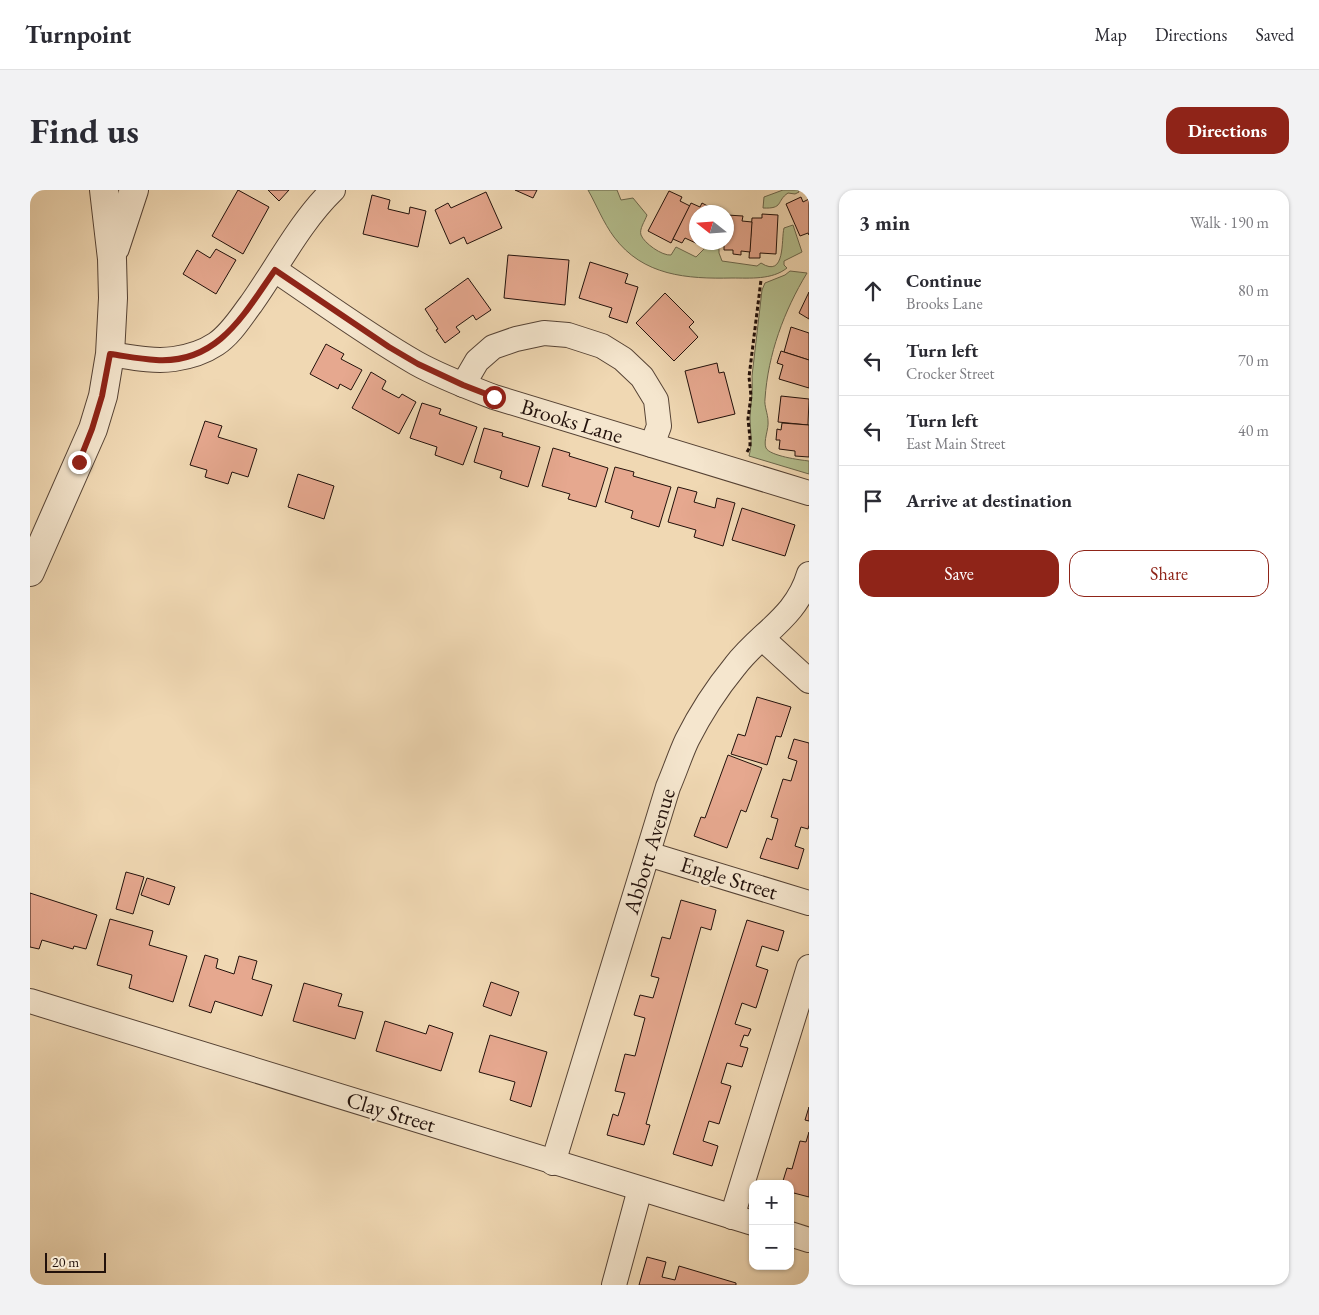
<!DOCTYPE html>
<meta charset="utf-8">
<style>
body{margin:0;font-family:"EB Garamond",serif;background:#f2f2f3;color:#2b2b33}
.controls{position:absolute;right:15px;bottom:15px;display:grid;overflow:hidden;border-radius:10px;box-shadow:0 1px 4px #0004}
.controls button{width:45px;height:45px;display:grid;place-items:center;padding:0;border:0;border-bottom:1px solid #e1e1e2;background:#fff;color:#2b2b33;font:25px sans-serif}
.compass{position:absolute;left:659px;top:15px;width:45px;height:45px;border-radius:50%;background:#fff;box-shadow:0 1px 4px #0004;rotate:287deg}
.scale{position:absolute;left:15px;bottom:12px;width:61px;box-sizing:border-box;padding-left:5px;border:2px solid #22110b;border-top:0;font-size:14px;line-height:18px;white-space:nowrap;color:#22110b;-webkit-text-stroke:4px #f5e6ce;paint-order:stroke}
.stop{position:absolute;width:15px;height:15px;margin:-11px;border:4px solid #8f2418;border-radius:50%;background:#fff}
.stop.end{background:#8f2418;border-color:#fff;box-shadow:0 1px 5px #0008}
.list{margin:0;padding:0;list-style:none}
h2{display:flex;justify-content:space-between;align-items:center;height:65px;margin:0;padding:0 20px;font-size:21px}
h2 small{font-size:16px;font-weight:400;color:#7c7c81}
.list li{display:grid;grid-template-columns:32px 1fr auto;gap:15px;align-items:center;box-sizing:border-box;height:70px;padding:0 20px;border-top:1px solid #e1e1e2}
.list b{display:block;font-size:19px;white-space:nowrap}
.list p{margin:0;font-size:16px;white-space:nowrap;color:#7c7c81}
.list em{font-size:16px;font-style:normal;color:#7c7c81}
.actions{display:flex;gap:10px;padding:15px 20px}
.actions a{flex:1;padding:11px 0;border:1px solid #8f2418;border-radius:15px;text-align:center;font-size:18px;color:#8f2418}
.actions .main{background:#8f2418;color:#fff}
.icon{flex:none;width:28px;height:28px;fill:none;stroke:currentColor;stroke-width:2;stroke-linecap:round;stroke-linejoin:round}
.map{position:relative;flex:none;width:779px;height:1095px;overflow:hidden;border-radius:15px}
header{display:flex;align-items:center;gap:30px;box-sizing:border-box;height:70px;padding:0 25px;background:#fff;border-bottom:1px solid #e1e1e2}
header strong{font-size:24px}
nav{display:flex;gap:28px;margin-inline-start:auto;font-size:18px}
.intro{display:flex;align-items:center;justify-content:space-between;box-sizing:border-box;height:120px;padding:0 30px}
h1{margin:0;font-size:35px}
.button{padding:12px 22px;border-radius:15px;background:#8f2418;color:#fff;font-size:18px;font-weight:700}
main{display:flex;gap:30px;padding:0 30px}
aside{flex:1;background:#fff;border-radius:15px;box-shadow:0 1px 4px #0004}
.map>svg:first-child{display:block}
</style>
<header>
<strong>Turnpoint</strong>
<nav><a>Map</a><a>Directions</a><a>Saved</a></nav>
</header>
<div class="intro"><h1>Find us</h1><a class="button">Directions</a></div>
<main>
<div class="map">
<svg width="779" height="1095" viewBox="0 0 779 1095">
<rect width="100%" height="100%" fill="#f0d8b3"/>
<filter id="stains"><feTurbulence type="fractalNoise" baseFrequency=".004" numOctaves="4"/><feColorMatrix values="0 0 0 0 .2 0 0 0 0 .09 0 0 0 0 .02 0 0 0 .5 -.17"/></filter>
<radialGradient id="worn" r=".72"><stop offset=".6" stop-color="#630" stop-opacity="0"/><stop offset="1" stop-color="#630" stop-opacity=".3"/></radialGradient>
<g fill="#b5c090" stroke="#6c684e">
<path d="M558 0H587L591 10 603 8 617 25C615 31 609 39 611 45 614 53 632 66 641 65L646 57 666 67 675 58 677 53H689V63L692 71 727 76 731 73C756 89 751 49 754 38L763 35 772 62 754 71V75L757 78C742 90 720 88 702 88 657 89 613 86 584 47 573 32 567 16 558 0Z"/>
<path d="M753 0H768L769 2 765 4 758 3C746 11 754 19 733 18L734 7Z"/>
<path d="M760 81 777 83C754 121 738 164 735 209 734 216 738 224 738 231 739 239 733 251 736 258 740 266 770 270 779 271V284L719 266C723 252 720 240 720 226 721 212 723 200 722 186L732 100 735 93 755 85Z"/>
</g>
<g fill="#e6a88f" stroke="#22110b">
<polygon points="208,0 239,17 213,64 182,46"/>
<polygon points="238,0 259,0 249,11"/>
<polygon points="485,0 507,0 503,8"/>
<polygon points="639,1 652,7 650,11 660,16 641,53 618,41"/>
<polygon points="456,2 472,38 437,54 434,47 420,54 405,20 418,13 421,18"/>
<polygon points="342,5 360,10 358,19 379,24 380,17 396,21 388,57 333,44"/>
<polygon points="771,7 773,12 779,9 779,45 778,43 770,46 756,14"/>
<polygon points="661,13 670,17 672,13 687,21 686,22 666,22 666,52 671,52 670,55 655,48 652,53 643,49"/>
<polygon points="732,24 748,25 746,64 730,63 730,68 719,68 722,28 732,28"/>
<polygon points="697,25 713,26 712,31 722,32 720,62 711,61 711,65 703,64 703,60 694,60 694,52 696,52"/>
<polygon points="186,59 206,70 186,104 153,84 167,60 180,68"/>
<polygon points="478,65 539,70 535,115 474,108"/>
<polygon points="560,72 598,84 595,93 608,97 597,133 579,127 582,118 549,108"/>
<polygon points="438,88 461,120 446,130 443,125 426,137 430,142 415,153 406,140 408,139 395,119"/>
<polygon points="779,102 779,129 769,123"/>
<polygon points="635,103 664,132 659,137 668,147 644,171 606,133"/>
<polygon points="761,137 779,143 779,170 754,162"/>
<polygon points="296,154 314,164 311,169 332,180 321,200 310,194 308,199 280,184"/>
<polygon points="751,161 779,170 779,198 749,189 753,175 747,173"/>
<polygon points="687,173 689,183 694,182 705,224 668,233 655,181"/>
<polygon points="341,182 356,191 352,199 369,208 372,204 386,212 369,244 322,218"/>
<polygon points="751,206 779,209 778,235 748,232"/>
<polygon points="392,213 411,219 409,224 447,237 433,275 405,265 407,257 380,248"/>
<polygon points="175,231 192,236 188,247 227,259 218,287 202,282 198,294 175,287 177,280 160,275"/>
<polygon points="752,233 779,235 779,267 765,266 765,261 749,259 750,250 746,250 747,239 751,240"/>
<polygon points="454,238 473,243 472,246 510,257 498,297 470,288 472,281 444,272"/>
<polygon points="523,258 540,263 539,266 578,278 566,317 538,309 540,304 512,296"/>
<polygon points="585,277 604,282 603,286 641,297 629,337 601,328 603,321 575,312"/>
<polygon points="268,284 304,296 294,329 258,317"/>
<polygon points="648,297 667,302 664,312 685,318 687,308 705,313 693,356 664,347 666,340 638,332"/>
<polygon points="712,318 765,335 755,366 702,350"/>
<polygon points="727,507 761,517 751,547 746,546 737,575 701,564 708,544 715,546"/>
<polygon points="764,549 779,553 779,635 778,639 771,637 765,656 774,659 768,679 730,668 737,648 742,650 748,629 741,627 753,589 761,591 767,571 758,568"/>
<polygon points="698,565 732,578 716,622 711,620 697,658 664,646 671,627 675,628"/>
<polygon points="96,682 114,687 103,724 86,719"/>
<polygon points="117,688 145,697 139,715 111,705"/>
<polygon points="0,703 67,725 56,759 44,756 43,759 12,750 9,759 0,757"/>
<polygon points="651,710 686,720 681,740 671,737 616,934 620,935 614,955 577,945 583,924 588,926 595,903 585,901 595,864 605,866 615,828 604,825 610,805 623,808 629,788 621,786 632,747 640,749"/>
<polygon points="80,729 123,741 119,755 157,766 143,812 99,798 102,785 67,775"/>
<polygon points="717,730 754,741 748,761 732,756 726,776 738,780 726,818 712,813 705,834 721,839 718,846 714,845 710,856 718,858 712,877 697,873 691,893 701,896 689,934 679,931 673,951 688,956 682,976 643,964"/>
<polygon points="175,765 188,769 186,778 204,784 209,766 227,771 222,789 242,795 232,826 185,811 181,823 159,816"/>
<polygon points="461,792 489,802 481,826 453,816"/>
<polygon points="274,793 312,804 308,816 333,822 325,849 263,831"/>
<polygon points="355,831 396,844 399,835 423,843 411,881 346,861"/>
<polygon points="460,845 517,862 501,917 480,910 485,892 449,882"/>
<polygon points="779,917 779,931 775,930"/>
<polygon points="779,942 779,1007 760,1002 760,994 752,994 757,978 762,979 770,951 776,952"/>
<polygon points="617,1067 636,1072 632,1087 645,1090 649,1076 706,1093 706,1095 609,1095"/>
</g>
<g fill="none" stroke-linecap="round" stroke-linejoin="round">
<g stroke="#564335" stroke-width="26">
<g id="minor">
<path d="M245 80C291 111 337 145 386 173 411 187 438 197 464 207L779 303"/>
<path d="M80 164C100 167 123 172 144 169 158 167 174 162 186 154 201 144 211 127 221 114 248 76 270 32 303 0"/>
<polyline points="433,195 447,171 463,157 486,149 514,143 538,145 572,156 593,169 612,187 626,210 629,236 622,255"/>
<polyline points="732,448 779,491"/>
<polyline points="618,664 779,713"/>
<polyline points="0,811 723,1033"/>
<path d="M523 973 638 597C645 581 650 565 657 550 670 524 687 498 705 476 731 442 766 428 779 384"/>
<polyline points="702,1027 779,777"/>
<polyline points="760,1044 779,1050"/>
<polyline points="584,1095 610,999"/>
</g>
</g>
<g stroke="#564335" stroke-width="30">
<g id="tertiary">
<polyline points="85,58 104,0"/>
<polyline points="0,382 63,239 73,206 80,164 83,108 82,69 74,0"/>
</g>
</g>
<polyline stroke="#22110b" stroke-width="3" stroke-dasharray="4 2.5" stroke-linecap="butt" points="717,262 720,257 720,248 718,229 721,206 719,187 731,90"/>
<use href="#minor" stroke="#f5e6ce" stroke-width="24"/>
<use href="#tertiary" stroke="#f5e6ce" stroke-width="28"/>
</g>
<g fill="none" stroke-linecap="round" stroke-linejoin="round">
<path stroke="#8f2418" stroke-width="6" d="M49 272 62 239 72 206 80 164C95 166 110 169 126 170 188 174 214 124 245 80L359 157 388 174 433 195 464 207"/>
</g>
<g text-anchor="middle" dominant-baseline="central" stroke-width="4.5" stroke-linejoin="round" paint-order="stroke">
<g font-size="22" fill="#22110b" stroke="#f5e6ce">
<text transform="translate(542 231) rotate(17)">Brooks Lane</text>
<text transform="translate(619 661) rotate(-73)">Abbott Avenue</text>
<text transform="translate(699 688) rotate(17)">Engle Street</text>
<text transform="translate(361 922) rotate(17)">Clay Street</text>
</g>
</g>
<rect width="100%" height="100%" filter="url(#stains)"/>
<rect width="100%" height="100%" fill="url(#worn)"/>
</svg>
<div class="controls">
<button>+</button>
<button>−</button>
</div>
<svg class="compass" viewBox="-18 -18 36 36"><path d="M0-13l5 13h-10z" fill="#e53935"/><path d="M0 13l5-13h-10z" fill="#7c7c81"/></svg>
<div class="scale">20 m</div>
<div class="stop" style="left:464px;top:207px"></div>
<div class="stop end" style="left:49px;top:272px"></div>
</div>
<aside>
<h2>3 min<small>Walk · 190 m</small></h2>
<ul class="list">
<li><svg class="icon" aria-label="ahead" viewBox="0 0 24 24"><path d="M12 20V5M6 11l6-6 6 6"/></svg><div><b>Continue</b><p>Brooks Lane</p></div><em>80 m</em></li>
<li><svg class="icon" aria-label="left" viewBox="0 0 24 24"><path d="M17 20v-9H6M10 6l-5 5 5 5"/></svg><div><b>Turn left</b><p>Crocker Street</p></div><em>70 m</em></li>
<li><svg class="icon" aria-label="left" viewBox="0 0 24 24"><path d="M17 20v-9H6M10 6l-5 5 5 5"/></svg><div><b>Turn left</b><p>East Main Street</p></div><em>40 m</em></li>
<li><svg class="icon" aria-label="arrive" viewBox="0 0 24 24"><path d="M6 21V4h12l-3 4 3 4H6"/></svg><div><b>Arrive at destination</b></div></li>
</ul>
<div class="actions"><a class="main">Save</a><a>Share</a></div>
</aside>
</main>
